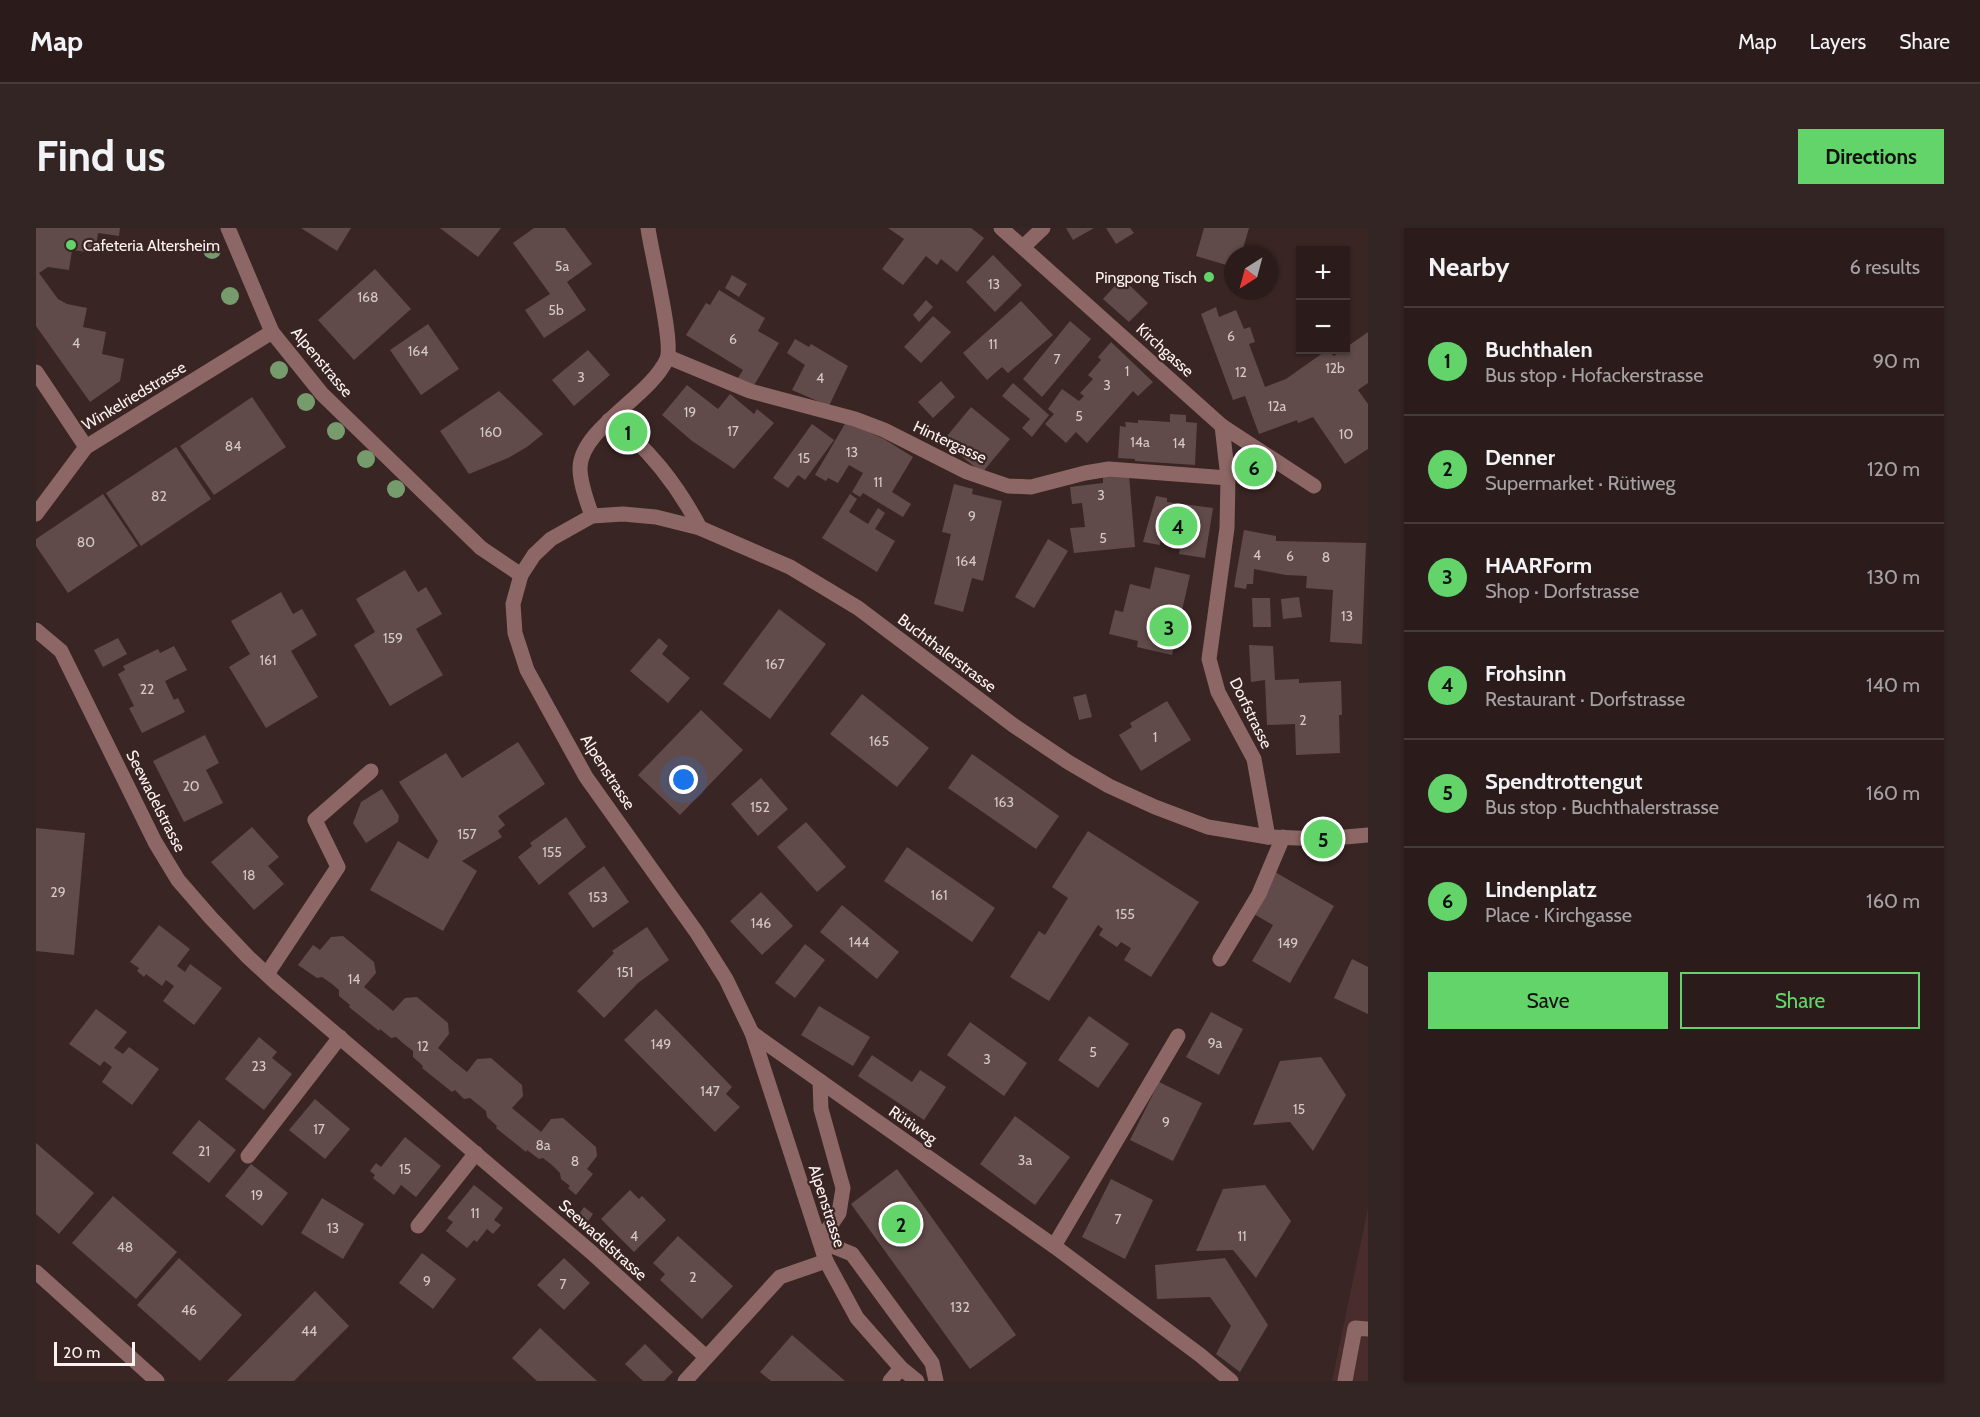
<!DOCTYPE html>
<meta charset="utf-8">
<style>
body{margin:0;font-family:Cabin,sans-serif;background:#332524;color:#f1f3f6}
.controls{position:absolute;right:18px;top:18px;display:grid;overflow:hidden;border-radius:0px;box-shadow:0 2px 4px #0004}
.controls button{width:54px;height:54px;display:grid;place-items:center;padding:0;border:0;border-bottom:2px solid #473a3a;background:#2b1c1b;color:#f1f3f6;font:30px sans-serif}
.compass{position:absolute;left:1188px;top:18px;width:54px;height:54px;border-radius:50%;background:#2b1c1b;box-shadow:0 2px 4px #0004;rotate:216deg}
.scale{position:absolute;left:18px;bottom:15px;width:81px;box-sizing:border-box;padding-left:6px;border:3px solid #fdf2f1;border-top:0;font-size:16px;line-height:21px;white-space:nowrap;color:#fdf2f1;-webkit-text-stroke:4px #392524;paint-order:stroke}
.you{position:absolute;left:648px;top:552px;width:21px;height:21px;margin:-15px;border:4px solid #fff;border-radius:50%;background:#1a73e8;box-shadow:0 0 0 9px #1a73e833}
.badge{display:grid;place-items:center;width:39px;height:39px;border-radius:50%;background:#62d469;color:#111;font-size:20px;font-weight:700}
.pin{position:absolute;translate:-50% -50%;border:3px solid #fff;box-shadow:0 2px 6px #0006}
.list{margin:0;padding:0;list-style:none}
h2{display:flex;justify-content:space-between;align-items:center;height:78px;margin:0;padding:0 24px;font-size:26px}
h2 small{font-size:20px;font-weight:400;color:#a6a1a3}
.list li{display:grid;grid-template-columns:39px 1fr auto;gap:18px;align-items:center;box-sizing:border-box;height:108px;padding:0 24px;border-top:2px solid #473a3a}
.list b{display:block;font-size:22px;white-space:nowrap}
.list p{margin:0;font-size:20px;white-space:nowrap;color:#a6a1a3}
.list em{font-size:20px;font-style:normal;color:#a6a1a3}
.actions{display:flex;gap:12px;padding:18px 24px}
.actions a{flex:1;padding:14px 0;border:2px solid #62d469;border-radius:0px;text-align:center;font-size:21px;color:#62d469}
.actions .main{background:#62d469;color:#111}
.map{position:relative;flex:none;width:1332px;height:1153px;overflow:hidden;border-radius:0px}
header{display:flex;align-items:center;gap:36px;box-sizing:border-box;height:84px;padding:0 30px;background:#2b1c1b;border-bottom:2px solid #473a3a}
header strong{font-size:28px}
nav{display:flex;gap:33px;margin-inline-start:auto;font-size:21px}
.intro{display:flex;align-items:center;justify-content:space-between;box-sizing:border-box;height:144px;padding:0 36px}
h1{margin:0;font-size:42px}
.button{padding:15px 27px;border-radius:0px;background:#62d469;color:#111;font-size:21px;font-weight:700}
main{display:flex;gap:36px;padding:0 36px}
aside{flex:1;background:#2b1c1b;border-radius:0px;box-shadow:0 2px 4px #0004}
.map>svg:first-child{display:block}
</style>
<header>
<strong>Map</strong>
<nav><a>Map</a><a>Layers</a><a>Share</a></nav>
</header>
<div class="intro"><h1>Find us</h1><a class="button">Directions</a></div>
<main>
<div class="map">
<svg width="1332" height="1153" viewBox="0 0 1332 1153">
<rect width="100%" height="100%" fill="#392524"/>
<polygon fill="#482d2c" points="1332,980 1332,1153 1296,1153"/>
<g fill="#614b4a">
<polygon points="0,0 84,0 83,8 62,5 59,25 36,22 33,42 12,39 3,45 22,71 31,76 51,80 47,99 70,104 66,126 88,131 84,153 54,174 0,98"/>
<polygon points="265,0 315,0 301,23"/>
<polygon points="404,0 465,0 442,29"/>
<polygon points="498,0 529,0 556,36 531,54 550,82 508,110 489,82 514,66 477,15"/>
<polygon points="852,0 935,0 948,10 921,44 905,31 901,37 890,28 867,57 846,41 868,11"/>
<polygon points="1030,0 1058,0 1037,12"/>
<polygon points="1070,0 1094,0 1098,5 1080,16"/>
<polygon points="1168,0 1213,0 1205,27 1197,27 1197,39 1160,28"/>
<polygon points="957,27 986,57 959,84 930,54"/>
<polygon points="339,41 375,81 318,132 282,92"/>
<polygon points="696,47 711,56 703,69 689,60"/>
<polygon points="1086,50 1112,75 1093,94 1067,71"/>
<polygon points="683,62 729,90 722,103 743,115 717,159 702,150 707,142 650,107 670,75 674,77"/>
<polygon points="890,72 897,79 883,94 877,87"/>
<polygon points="985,73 1017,107 972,145 966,139 951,152 927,125"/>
<polygon points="1180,79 1183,89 1200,82 1208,101 1214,99 1219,114 1213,116 1229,159 1250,151 1291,122 1298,128 1332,104 1332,155 1322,162 1332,176 1332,221 1309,236 1277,189 1262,195 1261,192 1223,206 1209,168 1197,172 1165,86"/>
<polygon points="897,88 915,104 885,135 868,119"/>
<polygon points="1034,93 1055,111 1006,169 987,151"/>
<polygon points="392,96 423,141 385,167 354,122"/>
<polygon points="759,111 773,119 775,116 812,138 793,178 756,162 769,137 751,125"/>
<polygon points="1075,114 1117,154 1102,168 1097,163 1051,215 1040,204 1030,215 1009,196 1018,186 1012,181 1026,161 1043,173 1048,168 1044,165 1057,151 1052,147 1065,132 1062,129"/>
<polygon points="552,122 574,147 538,178 516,152"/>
<polygon points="905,153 919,169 897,190 882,174"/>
<polygon points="977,155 1013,187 996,209 986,200 994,191 966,168"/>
<polygon points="651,157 682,181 694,166 718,186 721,181 738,195 698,241 656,213 626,187"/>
<polygon points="463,163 507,206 491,219 472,230 433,246 404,203"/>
<polygon points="216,169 250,219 178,267 144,218"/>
<polygon points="935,179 974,211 946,245 907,213"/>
<polygon points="1134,186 1150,187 1150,194 1161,195 1159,237 1099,233 1099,231 1082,230 1084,198 1090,199 1089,194 1102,195 1102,192 1134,194"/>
<polygon points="810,194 848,211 877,229 856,264 875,276 867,289 827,265 824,269 816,264 827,245 813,237 802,255 792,250 790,253 779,247"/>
<polygon points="776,196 798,212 769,252 762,247 752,260 737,250"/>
<polygon points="140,219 175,271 105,318 70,265"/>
<polygon points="1093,247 1099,319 1038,325 1034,300 1049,299 1046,275 1036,276 1034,259 1067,255 1067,248"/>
<polygon points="918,256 937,261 936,266 966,273 947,353 936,350 927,384 898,376 915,306 906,304"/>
<polygon points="67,266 102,318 32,365 0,318 0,311"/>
<polygon points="814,266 821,271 813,284 832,296 842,280 849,285 839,301 859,313 841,344 786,310"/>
<polygon points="1120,268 1131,270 1131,274 1177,280 1169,330 1143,326 1144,318 1138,318 1140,308 1125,306 1124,317 1107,314"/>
<polygon points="1208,302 1240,308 1240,313 1330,315 1326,416 1294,414 1297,362 1270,360 1271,348 1250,347 1218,341 1217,356 1211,356 1210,361 1198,359"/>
<polygon points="1012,311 1032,323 998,380 979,369"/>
<polygon points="1119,339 1154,347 1136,427 1101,419 1102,413 1073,406 1079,382 1087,384 1094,356 1114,361"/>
<polygon points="369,342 382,364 390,359 406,386 380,401 407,447 354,478 318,417 339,404 320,371"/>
<polygon points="245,364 257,386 266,381 281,407 255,423 282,469 230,500 193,439 214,426 195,393"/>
<polygon points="1263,369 1266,389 1247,391 1245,371"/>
<polygon points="1216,370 1234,370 1235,399 1217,399"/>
<polygon points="743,381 790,416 734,491 687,456"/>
<polygon points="82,410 91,426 67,439 58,422"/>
<polygon points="623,410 632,418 626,426 654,450 632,475 594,443"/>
<polygon points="1213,417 1237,418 1239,452 1263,451 1263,455 1305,453 1306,487 1303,487 1304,525 1260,527 1259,496 1231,497 1229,452 1215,454"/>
<polygon points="138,418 151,442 129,453 138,472 142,470 149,484 106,505 93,480 98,478 82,446 89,442 87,438 122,421 124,425"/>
<polygon points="826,466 893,520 861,559 794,506"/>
<polygon points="1050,466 1056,489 1043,492 1037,469"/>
<polygon points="1131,473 1155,512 1105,543 1083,507 1096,499 1094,495"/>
<polygon points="665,482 707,522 644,587 602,547"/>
<polygon points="169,507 183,535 170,542 187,575 148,594 117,533"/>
<polygon points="482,514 509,556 462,588 469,597 462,603 466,609 426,633 441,643 407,703 334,662 362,613 392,631 402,613 363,554 410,525 426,550"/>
<polygon points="936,526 1023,588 1000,621 912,560"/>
<polygon points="725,550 752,581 722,608 695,576"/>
<polygon points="346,561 363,588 362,594 330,615 317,595 325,574"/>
<polygon points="530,589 550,619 503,657 482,629 496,618 494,615"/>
<polygon points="770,594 810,639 781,664 741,619"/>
<polygon points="216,599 243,629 232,638 248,656 218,682 175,634"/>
<polygon points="0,600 49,605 38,727 0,723"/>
<polygon points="1052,603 1163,674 1115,749 1088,732 1095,720 1085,714 1081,719 1063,707 1067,701 1062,697 1013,773 974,749 1003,703 1009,707 1032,670 1016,659"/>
<polygon points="871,619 959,680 936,714 848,653"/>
<polygon points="568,638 593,674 557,700 532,665"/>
<polygon points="1239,644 1298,678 1254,755 1216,733 1237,697 1216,685"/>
<polygon points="725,664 757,698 726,727 694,693"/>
<polygon points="806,677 863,724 841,751 784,704"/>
<polygon points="123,697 154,721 141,738 149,744 154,736 186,760 158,797 127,773 138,758 130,752 126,758 110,746 108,749 101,743 103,740 94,734"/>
<polygon points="611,699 633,732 602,755 568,790 541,763 578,725 576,723"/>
<polygon points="307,708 338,734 340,745 328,759 343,771 357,783 369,770 381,769 412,795 413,806 402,820 416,832 431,844 441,831 455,830 486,857 487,868 476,880 505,904 515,891 527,890 560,919 561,928 551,941 557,946 540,967 532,960 534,958 525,951 524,945 516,937 507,930 503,931 491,922 490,924 460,900 461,898 451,889 450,883 434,870 428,871 419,862 416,864 386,840 387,838 377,829 377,823 368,816 360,809 355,810 344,801 343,803 313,779 314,777 303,768 303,762 296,756 286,749 281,750 262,737 277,717 284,722 295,709"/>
<polygon points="769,716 789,732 759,770 739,755"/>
<polygon points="1316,731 1332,739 1332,786 1298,770"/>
<polygon points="783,778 834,809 817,838 765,807"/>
<polygon points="60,781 91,804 78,820 87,826 93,819 123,841 96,877 66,854 76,839 68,833 64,838 33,816"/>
<polygon points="620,781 696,859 690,866 704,879 679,904 588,812"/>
<polygon points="1175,784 1207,801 1183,847 1150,829"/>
<polygon points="1053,788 1093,816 1062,860 1022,832"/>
<polygon points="934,794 991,835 968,868 911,827"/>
<polygon points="223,809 241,824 236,830 256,846 228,882 189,851"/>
<polygon points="836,827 876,854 884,842 910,859 888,892 822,848"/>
<polygon points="1285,829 1310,867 1277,923 1254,894 1217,897 1244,833"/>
<polygon points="1123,854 1166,875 1137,933 1094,912"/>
<polygon points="279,871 314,901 289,931 253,902"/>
<polygon points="979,888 1034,929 999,977 944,936"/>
<polygon points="163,892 200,922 173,955 136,925"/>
<polygon points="369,909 405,938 380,969 365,957 358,967 337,950 339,947 334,943 340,935 345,939"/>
<polygon points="0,915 58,965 23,1006 0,986"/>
<polygon points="215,936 252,965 226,998 189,968"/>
<polygon points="861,941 980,1107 934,1141 815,976"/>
<polygon points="1075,951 1117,972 1089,1031 1046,1009"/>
<polygon points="438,957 467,980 458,992 465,997 457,1006 451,1001 441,1014 438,1012 431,1020 410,1003 417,994 411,990"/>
<polygon points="1229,957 1255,993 1220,1050 1197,1022 1160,1023 1187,961"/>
<polygon points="594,962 603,971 606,968 630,992 598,1024 565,991"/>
<polygon points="77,968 141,1024 100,1071 36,1015"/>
<polygon points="286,970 328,996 307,1031 265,1005"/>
<polygon points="548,979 557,986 551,995 542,988"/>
<polygon points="642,1008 697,1058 666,1091 624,1052 629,1046 617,1035"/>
<polygon points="386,1025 420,1051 397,1081 363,1055"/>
<polygon points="143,1030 206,1087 164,1133 101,1077"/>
<polygon points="528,1030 554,1055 528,1082 501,1057"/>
<polygon points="1189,1030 1232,1097 1204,1144 1180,1126 1195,1098 1174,1069 1121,1071 1119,1037"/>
<polygon points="279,1063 313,1098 258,1153 191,1153"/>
<polygon points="504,1100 536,1130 561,1153 501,1153 476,1130"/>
<polygon points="756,1107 809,1153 735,1153 724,1144"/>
<polygon points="609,1116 637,1144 628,1153 607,1153 589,1136"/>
</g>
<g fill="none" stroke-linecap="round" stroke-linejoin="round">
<g stroke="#8c6765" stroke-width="15">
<polyline points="192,0 236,104 286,166 445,320 485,347"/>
<polyline points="965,0 1186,198 1278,258"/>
<polyline points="987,19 1007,0"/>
<polyline points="632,129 714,163 819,191 848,202 931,244 972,258 995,259 1049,245 1073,241 1192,250"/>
<polyline points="0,144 50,219"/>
<path d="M573 192C611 216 643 260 664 300"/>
<polyline points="1186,198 1192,250 1191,300 1173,431 1182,464 1218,531 1232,609"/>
<polyline points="0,286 50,219 236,104"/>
<path d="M556 288C551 273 544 256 544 240 545 200 614 169 631 131 638 114 615 24 612 0"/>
<polyline points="0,402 25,423 119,614 142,652 175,690 212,729 240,755 555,1024 670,1129"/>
<polyline points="1184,731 1223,666 1247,609"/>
<polyline points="231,746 302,639 279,592 335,543"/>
<polyline points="716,805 1018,1018 1164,1127 1195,1153"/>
<polyline points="784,853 785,881 807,960 803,985 784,1013 816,1026 896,1135 900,1153"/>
<polyline points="212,928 304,809"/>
<polyline points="382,998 440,925"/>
<polyline points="1018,1018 1142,808"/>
<polyline points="0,1044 121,1153"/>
<polyline points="649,1153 744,1049 790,1033"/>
<polyline points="854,1153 865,1140"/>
<polyline points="881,1153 865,1140 821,1090 790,1033 716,805 690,751 661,705 550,549 491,442 479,405 477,376 485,347 498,327 515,311 556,288 587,286 620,289 664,300 754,339 822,380 977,497 1032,534 1073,558 1119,579 1172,599 1232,609 1287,611 1332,607"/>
<polyline points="1309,1153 1319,1100 1332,1101"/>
</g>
</g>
<g fill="#769b6d">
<circle cx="176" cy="22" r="9"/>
<circle cx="194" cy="68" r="9"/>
<circle cx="243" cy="142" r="9"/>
<circle cx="270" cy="174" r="9"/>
<circle cx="300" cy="203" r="9"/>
<circle cx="330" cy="231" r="9"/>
<circle cx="360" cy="261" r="9"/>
</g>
<g fill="#62d469" stroke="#392524" stroke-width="2">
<circle cx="35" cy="17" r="6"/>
<circle cx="1173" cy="49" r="6"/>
</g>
<g text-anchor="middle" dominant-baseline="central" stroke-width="4.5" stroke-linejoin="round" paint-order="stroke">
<g font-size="14" fill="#d6c8c7">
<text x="526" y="38">5a</text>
<text x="958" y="56">13</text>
<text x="332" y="69">168</text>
<text x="520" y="82">5b</text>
<text x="1195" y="108">6</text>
<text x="697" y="111">6</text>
<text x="40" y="115">4</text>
<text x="957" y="116">11</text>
<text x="382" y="123">164</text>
<text x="1021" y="131">7</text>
<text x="1299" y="140">12b</text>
<text x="1091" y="143">1</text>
<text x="1205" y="144">12</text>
<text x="545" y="149">3</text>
<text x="784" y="150">4</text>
<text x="1071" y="157">3</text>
<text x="1241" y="178">12a</text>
<text x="654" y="184">19</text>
<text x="1043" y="188">5</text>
<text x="697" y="203">17</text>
<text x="455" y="204">160</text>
<text x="1310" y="206">10</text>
<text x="1104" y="214">14a</text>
<text x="1143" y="215">14</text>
<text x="197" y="218">84</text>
<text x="816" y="224">13</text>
<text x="768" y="230">15</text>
<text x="842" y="254">11</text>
<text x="1065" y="267">3</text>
<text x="123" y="268">82</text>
<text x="936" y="288">9</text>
<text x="1067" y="310">5</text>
<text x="50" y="314">80</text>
<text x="1221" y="327">4</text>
<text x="1254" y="328">6</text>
<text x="1290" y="329">8</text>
<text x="930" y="333">164</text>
<text x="1311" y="388">13</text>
<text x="357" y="410">159</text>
<text x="232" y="432">161</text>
<text x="739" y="436">167</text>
<text x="111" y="461">22</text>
<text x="1267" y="492">2</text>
<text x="1119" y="509">1</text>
<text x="843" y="513">165</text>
<text x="155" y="558">20</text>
<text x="968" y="574">163</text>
<text x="724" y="579">152</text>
<text x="431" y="606">157</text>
<text x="516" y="624">155</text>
<text x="213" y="647">18</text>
<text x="22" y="664">29</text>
<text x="903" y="667">161</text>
<text x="562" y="669">153</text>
<text x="1089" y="686">155</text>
<text x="725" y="695">146</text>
<text x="823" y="714">144</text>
<text x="1252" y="715">149</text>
<text x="589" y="744">151</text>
<text x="318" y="751">14</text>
<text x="1179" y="815">9a</text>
<text x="625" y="816">149</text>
<text x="387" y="818">12</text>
<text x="1057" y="824">5</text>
<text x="951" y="831">3</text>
<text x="223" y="838">23</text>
<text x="674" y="863">147</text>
<text x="1263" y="881">15</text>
<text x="1130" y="894">9</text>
<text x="283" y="901">17</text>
<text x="507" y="917">8a</text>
<text x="168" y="923">21</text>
<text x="989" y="932">3a</text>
<text x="539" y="933">8</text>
<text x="369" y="941">15</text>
<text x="221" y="967">19</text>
<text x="439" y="985">11</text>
<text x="1082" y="991">7</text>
<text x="297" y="1000">13</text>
<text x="598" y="1008">4</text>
<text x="1206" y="1008">11</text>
<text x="89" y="1019">48</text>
<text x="657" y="1049">2</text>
<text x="391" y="1053">9</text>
<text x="527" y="1056">7</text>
<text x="924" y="1079">132</text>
<text x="153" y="1082">46</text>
<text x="273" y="1103">44</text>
</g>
<g font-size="16" fill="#fdf2f1" stroke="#392524" text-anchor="start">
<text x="47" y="17">Cafeteria Altersheim</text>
<text x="1161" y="49" text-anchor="end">Pingpong Tisch</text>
</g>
<g font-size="16" fill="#fdf2f1" stroke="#392524">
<text transform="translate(1129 122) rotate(42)">Kirchgasse</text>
<text transform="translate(286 134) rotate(50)">Alpenstrasse</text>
<text transform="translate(98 168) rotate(-31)">Winkelriedstrasse</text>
<text transform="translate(914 214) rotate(25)">Hintergasse</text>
<text transform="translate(911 425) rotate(37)">Buchthalerstrasse</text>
<text transform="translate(1215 485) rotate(64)">Dorfstrasse</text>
<text transform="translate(572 544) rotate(57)">Alpenstrasse</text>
<text transform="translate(120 573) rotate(63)">Seewadelstrasse</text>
<text transform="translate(877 897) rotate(35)">Rütiweg</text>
<text transform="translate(791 978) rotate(72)">Alpenstrasse</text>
<text transform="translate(567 1012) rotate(42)">Seewadelstrasse</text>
</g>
</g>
</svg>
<div class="controls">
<button>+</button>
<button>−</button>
</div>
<svg class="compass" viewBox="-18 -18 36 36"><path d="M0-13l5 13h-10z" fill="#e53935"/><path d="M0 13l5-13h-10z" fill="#a6a1a3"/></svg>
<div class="scale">20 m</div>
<div class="you"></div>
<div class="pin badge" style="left:592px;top:204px">1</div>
<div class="pin badge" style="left:865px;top:996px">2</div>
<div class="pin badge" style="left:1133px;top:399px">3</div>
<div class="pin badge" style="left:1142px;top:298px">4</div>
<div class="pin badge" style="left:1287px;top:611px">5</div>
<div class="pin badge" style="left:1218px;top:239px">6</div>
</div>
<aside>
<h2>Nearby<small>6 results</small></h2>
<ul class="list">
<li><span class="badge">1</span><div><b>Buchthalen</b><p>Bus stop · Hofackerstrasse</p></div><em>90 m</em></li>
<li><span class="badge">2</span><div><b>Denner</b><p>Supermarket · Rütiweg</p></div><em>120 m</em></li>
<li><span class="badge">3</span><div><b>HAARForm</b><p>Shop · Dorfstrasse</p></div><em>130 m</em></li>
<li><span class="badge">4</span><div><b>Frohsinn</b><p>Restaurant · Dorfstrasse</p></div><em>140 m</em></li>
<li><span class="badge">5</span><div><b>Spendtrottengut</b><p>Bus stop · Buchthalerstrasse</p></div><em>160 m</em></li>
<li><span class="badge">6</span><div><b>Lindenplatz</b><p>Place · Kirchgasse</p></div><em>160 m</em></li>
</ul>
<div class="actions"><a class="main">Save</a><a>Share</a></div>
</aside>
</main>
